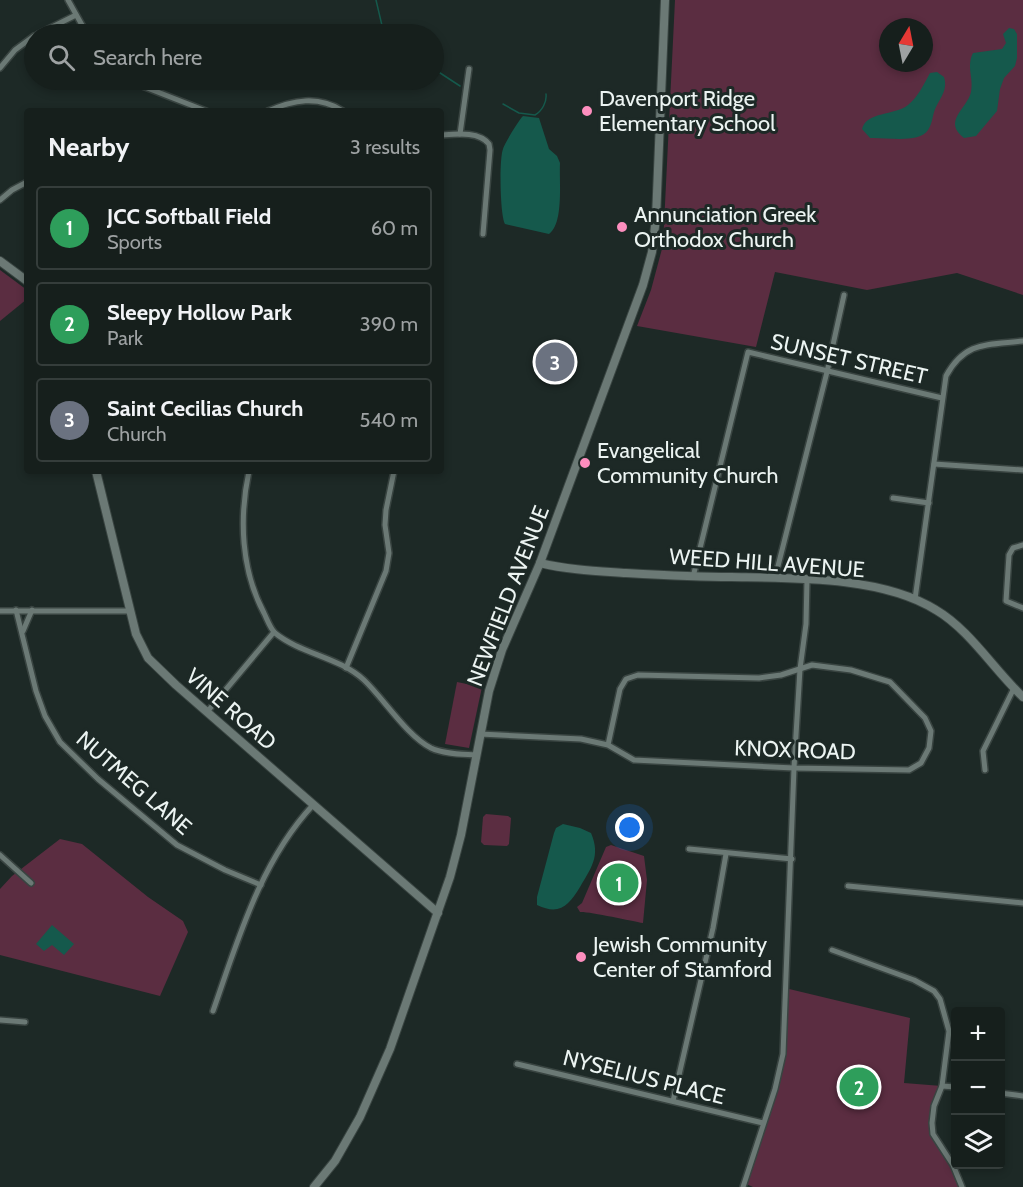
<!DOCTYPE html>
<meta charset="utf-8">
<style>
body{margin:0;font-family:Cabin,sans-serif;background:#232c29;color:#f1f3f6}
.controls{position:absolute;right:18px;bottom:18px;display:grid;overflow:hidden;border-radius:6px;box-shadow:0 3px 9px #0003}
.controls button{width:54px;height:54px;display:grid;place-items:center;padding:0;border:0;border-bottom:2px solid #353d3b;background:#161f1c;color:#f1f3f6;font:30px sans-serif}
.compass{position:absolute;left:879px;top:18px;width:54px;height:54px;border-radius:50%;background:#161f1c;box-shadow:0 3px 9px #0003;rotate:10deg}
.you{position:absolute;left:630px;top:828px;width:21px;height:21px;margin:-15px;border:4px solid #fff;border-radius:50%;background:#1a73e8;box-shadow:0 0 0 9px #1a73e833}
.badge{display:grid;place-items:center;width:39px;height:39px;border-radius:50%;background:#ea580c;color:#fff;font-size:20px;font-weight:700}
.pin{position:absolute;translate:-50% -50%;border:3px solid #fff;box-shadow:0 2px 6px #0006}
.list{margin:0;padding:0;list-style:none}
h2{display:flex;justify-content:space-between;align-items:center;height:78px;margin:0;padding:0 24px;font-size:26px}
h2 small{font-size:20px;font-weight:400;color:#9ea2a3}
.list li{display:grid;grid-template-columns:39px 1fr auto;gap:18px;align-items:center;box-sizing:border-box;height:84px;margin:0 12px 12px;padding:0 12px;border:2px solid #353d3b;border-radius:6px}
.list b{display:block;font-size:22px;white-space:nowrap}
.list p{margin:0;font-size:20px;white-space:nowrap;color:#9ea2a3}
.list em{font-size:20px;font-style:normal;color:#9ea2a3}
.icon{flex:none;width:33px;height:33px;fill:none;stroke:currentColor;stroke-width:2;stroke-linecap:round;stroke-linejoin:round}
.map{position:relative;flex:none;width:1023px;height:1187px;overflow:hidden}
.search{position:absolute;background:#161f1c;box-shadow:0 3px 9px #0003;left:24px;top:24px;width:420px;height:66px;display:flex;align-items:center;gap:15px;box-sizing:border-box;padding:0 21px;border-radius:33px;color:#9ea2a3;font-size:22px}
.panel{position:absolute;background:#161f1c;box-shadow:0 3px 9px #0003;left:24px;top:108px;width:420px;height:366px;border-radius:6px}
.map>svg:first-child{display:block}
</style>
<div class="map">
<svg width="1023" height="1187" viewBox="0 0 1023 1187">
<rect width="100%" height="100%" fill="#1d2926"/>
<g fill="#5b2d41" fill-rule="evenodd">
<path d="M675 0H1023V295L957 273 867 290 775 272 756 347 637 326 651 290 663 245ZM888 27H924V63H888Z"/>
<polygon points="0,270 27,290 27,299 0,321"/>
<polygon points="457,682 482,687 469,748 445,744"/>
<polygon points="486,814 508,816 511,818 509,844 507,846 484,845 481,842 483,817"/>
<polygon points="60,839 82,844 148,897 183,921 188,932 160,996 0,955 0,889 12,876"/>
<path d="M611 845 644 856 647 880 643 923C632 921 587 911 580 912L577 907 582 903 606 847Z"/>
<polygon points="785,988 910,1018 904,1083 942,1086 938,1096 933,1134 953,1165 961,1187 753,1187 744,1183 780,1069"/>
</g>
<g fill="#15594c">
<path d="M1009 28 1014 29 1017 34V58L1015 66 1004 78 1000 89 997 111 976 136 964 138C942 121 967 109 971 92 974 78 966 67 973 53L1002 49 1006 43 1003 34Z"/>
<path d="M937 72 944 77C948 89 941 97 936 107 932 115 933 123 928 130 919 144 885 137 870 138L862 129C867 111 894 116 908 105 918 97 924 84 930 73Z"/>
<path d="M523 116 539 118 549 149 557 156 560 163C559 182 564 223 549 234L505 224C500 215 499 159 503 149 505 143 518 121 523 116Z"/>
<path d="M563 824 580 828 591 833C601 856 591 868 580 887 569 905 560 916 537 905V897L554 833 556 828Z"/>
<polygon points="52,925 74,944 64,955 52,945 44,951 36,944"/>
</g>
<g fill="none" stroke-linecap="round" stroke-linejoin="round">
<g stroke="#15594c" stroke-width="1.5">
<polyline points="376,0 384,34"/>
<polyline points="434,69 460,86"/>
<path d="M503 104 519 113 535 115C542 111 547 102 546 94"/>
</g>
<g stroke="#394441" stroke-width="8">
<g id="street">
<polyline points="68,0 87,34"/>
<polyline points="38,34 76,15"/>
<polyline points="0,68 15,50 34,36"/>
<polyline points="127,80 206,111"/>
<path d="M268 111C293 100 318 95 343 111"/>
<polyline points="460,134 469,69"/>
<path d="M441 135C456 134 479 131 489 144L490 150 483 234"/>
<polyline points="0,200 12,190 27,182"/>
<polyline points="934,464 1023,470"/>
<path d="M249 471C239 518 241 570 264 613 267 619 270 628 275 633 301 654 339 657 364 680 384 699 407 736 431 748 444 754 461 754 475 755"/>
<polyline points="893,498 929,503"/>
<polyline points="1023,545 1013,548 1009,555 1006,601 1023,608"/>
<polyline points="693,577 748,352 942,398"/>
<polyline points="775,578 827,372 844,295"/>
<path d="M915 599 946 376C965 341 987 345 1023 341"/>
<polyline points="16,610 36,691 45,716 60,742 98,779 177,845 225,870 261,885"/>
<polyline points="0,611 129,611"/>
<polyline points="23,631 32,610"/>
<polyline points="346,668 386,571 389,553 385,525 386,510 394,471"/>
<polyline points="207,712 274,632"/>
<polyline points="480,734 581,739 608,745 634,760 794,768 909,770 921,763 929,748 931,731 925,718 890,682 851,670 812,665 781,675 759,678 638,675 626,679 620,689 608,745"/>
<polyline points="985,770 983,751 1014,688"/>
<polyline points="689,849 792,859"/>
<polyline points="0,855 31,883"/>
<polyline points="848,886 1023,903"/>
<polyline points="832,950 914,980 934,991 940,999 949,1031 942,1086 934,1106 932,1123 933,1134 953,1165 962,1187"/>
<path d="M213 1011C238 940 260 862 313 805"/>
<polyline points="0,1020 25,1022"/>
<polyline points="517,1064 763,1123"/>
<polyline points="942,1086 956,1087"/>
<polyline points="1000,1093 1023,1096"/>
<polyline points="673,1101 713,928 726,854"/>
<polyline points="743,1187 775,1089 783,1054 794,768 800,669 806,624 807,579"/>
</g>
</g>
<g stroke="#394441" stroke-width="10">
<g id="secondary">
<polyline points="0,261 27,281"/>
<polyline points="96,471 136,634 148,658 176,685 438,913"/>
<path d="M540 563C569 570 597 571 626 573 661 575 696 577 731 577 793 578 882 576 936 610 970 630 994 670 1023 697"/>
<polyline points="314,1187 335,1161 360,1117 390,1049 450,877 461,835 489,691 502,650 540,563 643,285 652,252 656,218 665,0"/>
</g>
</g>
<use href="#street" stroke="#6b7975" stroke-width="5"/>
<use href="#secondary" stroke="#6b7975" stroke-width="8"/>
</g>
<g fill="#fd8ebe" stroke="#1d2926" stroke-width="2">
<circle cx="587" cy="111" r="6"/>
<circle cx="622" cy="227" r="6"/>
<circle cx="585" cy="463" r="6"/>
<circle cx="581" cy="957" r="6"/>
</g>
<g text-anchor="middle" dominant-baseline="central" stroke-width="6" stroke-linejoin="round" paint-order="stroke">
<g font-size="22" fill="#ecf4f2" stroke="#1d2926" text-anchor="start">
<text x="599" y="98">Davenport Ridge<tspan x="599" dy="25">Elementary School</tspan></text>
<text x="634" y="214">Annunciation Greek<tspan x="634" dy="25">Orthodox Church</tspan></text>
<text x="597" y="450">Evangelical<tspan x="597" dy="25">Community Church</tspan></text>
<text x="593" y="944">Jewish Community<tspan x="593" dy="25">Center of Stamford</tspan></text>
</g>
<g font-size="22" fill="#ecf4f2" stroke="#1d2926">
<text transform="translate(849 359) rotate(13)">SUNSET STREET</text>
<text transform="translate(767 563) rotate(4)">WEED HILL AVENUE</text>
<text transform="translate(508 596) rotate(-69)">NEWFIELD AVENUE</text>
<text transform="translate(231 709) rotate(41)">VINE ROAD</text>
<text transform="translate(795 750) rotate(2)">KNOX ROAD</text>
<text transform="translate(134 783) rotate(41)">NUTMEG LANE</text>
<text transform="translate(644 1077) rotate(14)">NYSELIUS PLACE</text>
</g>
</g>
</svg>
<div class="controls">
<button>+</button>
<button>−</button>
<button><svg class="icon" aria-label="layers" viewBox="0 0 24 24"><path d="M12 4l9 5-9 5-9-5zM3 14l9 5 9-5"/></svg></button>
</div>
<svg class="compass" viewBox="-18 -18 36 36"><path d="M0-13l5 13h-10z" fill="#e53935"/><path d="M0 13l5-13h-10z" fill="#9ea2a3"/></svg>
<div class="you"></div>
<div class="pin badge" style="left:619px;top:883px;background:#2e9e5b">1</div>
<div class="pin badge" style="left:859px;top:1087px;background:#2e9e5b">2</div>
<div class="pin badge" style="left:555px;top:362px;background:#6b7280">3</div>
<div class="search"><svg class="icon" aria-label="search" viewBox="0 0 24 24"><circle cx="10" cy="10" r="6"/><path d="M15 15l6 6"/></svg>Search here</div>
<section class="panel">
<h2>Nearby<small>3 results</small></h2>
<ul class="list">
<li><span class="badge" style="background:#2e9e5b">1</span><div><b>JCC Softball Field</b><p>Sports</p></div><em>60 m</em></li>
<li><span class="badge" style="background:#2e9e5b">2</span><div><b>Sleepy Hollow Park</b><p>Park</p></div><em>390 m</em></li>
<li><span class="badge" style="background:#6b7280">3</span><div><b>Saint Cecilias Church</b><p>Church</p></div><em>540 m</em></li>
</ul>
</section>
</div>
